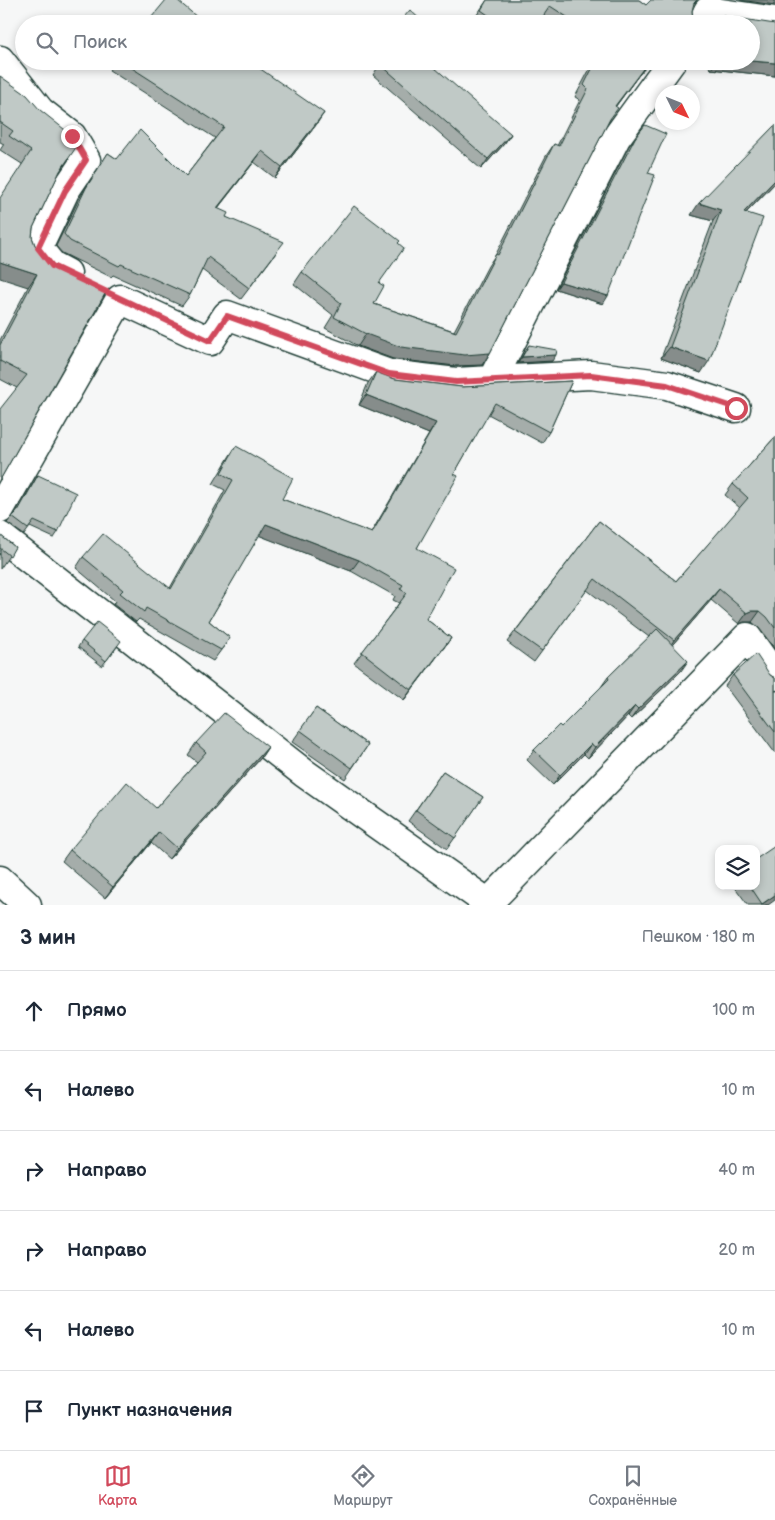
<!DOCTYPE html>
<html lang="ru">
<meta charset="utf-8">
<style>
body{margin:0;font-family:"Balsamiq Sans",sans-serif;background:#f2f2f3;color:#1f2937}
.controls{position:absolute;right:15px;bottom:15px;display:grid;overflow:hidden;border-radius:10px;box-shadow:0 2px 8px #0003}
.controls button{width:45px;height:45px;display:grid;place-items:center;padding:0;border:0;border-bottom:1px solid #e0e1e3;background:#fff;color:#1f2937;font:25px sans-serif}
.compass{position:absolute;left:655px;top:85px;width:45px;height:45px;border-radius:50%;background:#fff;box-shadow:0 2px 8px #0003;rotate:133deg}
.stop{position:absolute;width:15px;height:15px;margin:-11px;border:4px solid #d1495b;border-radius:50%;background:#fff}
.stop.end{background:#d1495b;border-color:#fff;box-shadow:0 1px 5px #0008}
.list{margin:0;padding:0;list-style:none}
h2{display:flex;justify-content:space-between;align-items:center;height:65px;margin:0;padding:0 20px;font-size:21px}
h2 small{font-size:16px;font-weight:400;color:#747a83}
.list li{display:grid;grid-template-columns:32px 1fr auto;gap:15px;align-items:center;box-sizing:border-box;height:80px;padding:0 20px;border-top:1px solid #e0e1e3}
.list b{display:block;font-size:19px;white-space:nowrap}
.list em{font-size:16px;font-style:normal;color:#747a83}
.icon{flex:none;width:28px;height:28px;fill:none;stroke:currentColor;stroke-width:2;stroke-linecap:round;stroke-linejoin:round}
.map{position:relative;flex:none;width:775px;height:905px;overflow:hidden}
.search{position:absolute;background:#fff;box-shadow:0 2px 8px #0003;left:15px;right:15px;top:15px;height:55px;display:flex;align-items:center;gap:12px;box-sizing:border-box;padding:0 18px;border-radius:28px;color:#747a83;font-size:19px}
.sheet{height:545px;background:#fff}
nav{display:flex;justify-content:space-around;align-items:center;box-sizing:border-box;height:70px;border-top:1px solid #e0e1e3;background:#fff;font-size:14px;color:#747a83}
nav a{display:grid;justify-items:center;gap:2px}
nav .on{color:#d1495b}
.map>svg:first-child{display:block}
</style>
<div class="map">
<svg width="775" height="905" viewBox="0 0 775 905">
<rect width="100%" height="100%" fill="#f6f7f7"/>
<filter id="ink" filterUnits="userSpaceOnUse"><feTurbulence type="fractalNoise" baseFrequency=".02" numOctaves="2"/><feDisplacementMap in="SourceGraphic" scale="10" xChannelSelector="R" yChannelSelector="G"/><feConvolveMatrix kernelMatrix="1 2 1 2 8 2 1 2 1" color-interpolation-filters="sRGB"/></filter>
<g filter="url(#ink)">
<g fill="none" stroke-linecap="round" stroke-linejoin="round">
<g stroke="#1f3d34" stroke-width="31">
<g id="street">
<polyline points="699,24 708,11 775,21"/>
<polyline points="0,60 40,111 72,136 86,160 65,191 38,248 52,265 67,273"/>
<polyline points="492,380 591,375 667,385 736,408"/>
<polyline points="0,509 120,299 210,341 227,315 389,374 456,382 492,380 616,138 672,61"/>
<polyline points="0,536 304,773 491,905"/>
<polyline points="0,880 27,905"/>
<polyline points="488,903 747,637 775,676"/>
</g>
</g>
<use href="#street" stroke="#fff" stroke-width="28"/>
</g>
<g fill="#a5adaa" stroke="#1f3d34">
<polygon points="487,0 639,0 646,5 696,2 692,11 693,19 697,24 552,24 542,17 538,24 475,24 472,22"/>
<polygon points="775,24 775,76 711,69 704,61 751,61"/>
<polygon points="115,61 249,61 316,125 275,178 254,162 218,208 226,217 276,253 241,299 202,270 190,295 182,306 113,275 111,277 62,253 56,246 79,199 108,153 117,159 186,176 215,138 109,70"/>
<polygon points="594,61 651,61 638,76 615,106 610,119 490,353 482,365 456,366 393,359 358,346 325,328 333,315 294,284 302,272 398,243 379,283 374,304 454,331 488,266 496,254 546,156 554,144 557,146 580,100 575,97"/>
<polygon points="380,64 511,134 504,144 481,169 373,75"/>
<polygon points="0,76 60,171 33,228 32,237 35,245 54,266 106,292 17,388 0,379 0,340 28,287 22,164 0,150 4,144 0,142"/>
<polygon points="645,125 648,173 603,304 556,289 629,146"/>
<polygon points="775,125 775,183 747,212 701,373 661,358 713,221 691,215"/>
<polygon points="529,345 552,361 518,363 525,351"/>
<polygon points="376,372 395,379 462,387 572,381 549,432 542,443 488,414 454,474 417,548 426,619 451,638 404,700 354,663 399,603 393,600 395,596 351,571 259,535 209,621 230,638 213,661 139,619 136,622 113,604 115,601 76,568 83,557 170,588 225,490 213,484 229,457 236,446 282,499 371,533 429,434 359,405 368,383"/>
<polygon points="775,437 775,649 759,628 752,622 744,622 739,624 711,600 672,645 681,671 631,719 628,716 588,758 584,754 553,785 527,760 534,750 561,727 601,687 608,677 649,637 587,590 534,662 507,642 599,521 676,581 740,508 725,495 733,484"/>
<polygon points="38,475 58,532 54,538 30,527 24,535 7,523 12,517 16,512"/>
<polygon points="0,535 15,547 0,569"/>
<polygon points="82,641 117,647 102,666 78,647"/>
<polygon points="733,675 770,675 775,678 775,753 725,686"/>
<polygon points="316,708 368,745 345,779 292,742"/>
<polygon points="196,743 268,747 260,759 169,859 151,843 105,898 62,861 70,850 156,808 197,762 188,755"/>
<polygon points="443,771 483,797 447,849 408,821"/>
<polygon points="734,886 756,886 768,905 748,905"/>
</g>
<g fill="#868d8b" stroke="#1f3d34">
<polygon points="740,0 775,0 775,5"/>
<polygon points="649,61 651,61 638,76 607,118"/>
<polygon points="717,61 751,61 775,63 775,76 711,69"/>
<polygon points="324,113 316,125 275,178 282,167"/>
<polygon points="511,134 504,144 481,169 488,159"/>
<polygon points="262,151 254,162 209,219 217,208"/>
<polygon points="775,180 775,183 736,223 744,212"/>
<polygon points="699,203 721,210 713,221 691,215"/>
<polygon points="0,262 37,274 28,287 0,278"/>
<polygon points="561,282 608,296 603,304 556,289"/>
<polygon points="366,334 490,353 482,365 456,366 393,359 358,346"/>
<polygon points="670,347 709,361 701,373 661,358"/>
<polygon points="556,355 552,361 518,363 522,357"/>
<polygon points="366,395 436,423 429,434 359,405"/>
<polygon points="266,524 359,560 351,571 258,535"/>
<polygon points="719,589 711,600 667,651 674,640"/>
<polygon points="752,611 760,611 752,622 744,622 739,624 747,613"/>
<polygon points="451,638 443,649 404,700 411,690"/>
<polygon points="688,661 681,671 631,719 638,709"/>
<polygon points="635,706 628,716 588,758 595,747"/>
<polygon points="591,744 584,754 553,785 560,775"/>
<polygon points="268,747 260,759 169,859 177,848"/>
<polygon points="159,832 151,843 105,898 113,887"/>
<polygon points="775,895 775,900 768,905 761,905"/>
</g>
<g fill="#c0c9c6" stroke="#1f3d34">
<polygon points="166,0 177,0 205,24 146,24"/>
<polygon points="487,0 639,0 646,5 651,0 697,0 694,3 692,11 693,19 697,24 688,24 685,20 681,24 578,24 550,6 538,24 501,24 481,10"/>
<polygon points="410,10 425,24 398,24"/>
<polygon points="723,16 775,24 775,63 751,61 751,24 717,24"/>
<polygon points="121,61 249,61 324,113 282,167 262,151 217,208 228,213 226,217 284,242 249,288 208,257 190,295 121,264 119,266 70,241 64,234 86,188 108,153 117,159 140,130 186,176 224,127"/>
<polygon points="383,61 427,61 511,134 488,159 380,64"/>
<polygon points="596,61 649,61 615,106 618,108 610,119 490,353 465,355 401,347 366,334 334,317 341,303 302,272 354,206 400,241 398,243 404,248 379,283 384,286 374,304 456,332 496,254 498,255 554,144 559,146 588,89 584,85"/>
<polygon points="0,76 27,95 40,110 69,133 77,146 60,171 33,228 32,237 35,245 54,266 106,292 0,480 0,409 27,375 0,361 0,345 37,274 0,262 0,198 31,151 9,136 13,131 0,122"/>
<polygon points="645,125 666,134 648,173 655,175 608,296 561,282 635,138"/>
<polygon points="775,125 775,180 744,212 763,218 709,361 670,347 721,210 699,203"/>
<polygon points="529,345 557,350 556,355 522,357"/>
<polygon points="376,372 395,379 462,387 572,381 549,432 495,403 454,474 458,476 417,548 454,568 426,619 451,638 411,690 362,652 407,593 400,589 403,585 359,560 266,524 209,621 230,638 221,650 146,608 144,612 120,593 123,590 83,557 103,534 171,589 233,480 221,473 236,446 293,478 282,499 372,533 436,423 366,395"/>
<polygon points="775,437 775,628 767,617 760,611 752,611 747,613 719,589 674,640 595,579 542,651 515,632 599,521 676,581 748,498 733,484"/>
<polygon points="38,475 76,493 58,532 34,521 28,529 12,517 18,511"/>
<polygon points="0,535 15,547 10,556 0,548"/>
<polygon points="97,622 121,641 106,661 82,641"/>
<polygon points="657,629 688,661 638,709 635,706 595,747 591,744 560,775 534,750 559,725 561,727 609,679 608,677"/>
<polygon points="756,654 770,675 775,678 775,732 733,675"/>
<polygon points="316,708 368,745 352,768 300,730"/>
<polygon points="224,713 268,747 177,848 159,832 113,887 70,850 127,782 156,808 206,752 196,743"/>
<polygon points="443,771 483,797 455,838 416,810"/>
<polygon points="775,846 775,895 762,904 750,886 756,886 756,859"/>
</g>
</g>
<g fill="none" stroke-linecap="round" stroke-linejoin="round" filter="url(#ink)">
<polyline stroke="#d1495b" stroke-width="6" points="72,136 86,160 65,191 38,248 52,266 210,341 227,316 389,374 456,382 591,375 667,385 736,408"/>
</g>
</svg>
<div class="controls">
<button><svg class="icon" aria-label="layers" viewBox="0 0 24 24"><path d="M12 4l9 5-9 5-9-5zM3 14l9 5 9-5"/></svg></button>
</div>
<svg class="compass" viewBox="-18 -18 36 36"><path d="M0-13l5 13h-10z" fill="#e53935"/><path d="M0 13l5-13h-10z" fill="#747a83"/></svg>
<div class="stop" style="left:736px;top:408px"></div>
<div class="stop end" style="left:72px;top:136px"></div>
<div class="search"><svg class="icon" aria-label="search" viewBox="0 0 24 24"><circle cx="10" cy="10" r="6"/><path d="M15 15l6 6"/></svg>Поиск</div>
</div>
<section class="sheet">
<h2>3 мин<small>Пешком · 180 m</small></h2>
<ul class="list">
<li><svg class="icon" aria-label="ahead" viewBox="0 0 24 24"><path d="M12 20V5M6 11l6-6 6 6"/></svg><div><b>Прямо</b></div><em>100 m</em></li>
<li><svg class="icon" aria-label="left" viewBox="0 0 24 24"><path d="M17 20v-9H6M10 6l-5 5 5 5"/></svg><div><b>Налево</b></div><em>10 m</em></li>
<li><svg class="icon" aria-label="right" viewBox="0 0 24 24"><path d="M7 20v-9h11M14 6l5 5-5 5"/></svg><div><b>Направо</b></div><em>40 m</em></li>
<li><svg class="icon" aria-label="right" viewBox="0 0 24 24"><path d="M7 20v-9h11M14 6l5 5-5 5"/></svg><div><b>Направо</b></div><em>20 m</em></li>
<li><svg class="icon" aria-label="left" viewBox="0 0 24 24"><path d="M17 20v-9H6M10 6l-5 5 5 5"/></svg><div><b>Налево</b></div><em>10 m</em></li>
<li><svg class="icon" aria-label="arrive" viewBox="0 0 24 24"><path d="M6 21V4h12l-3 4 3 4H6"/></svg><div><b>Пункт назначения</b></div></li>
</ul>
</section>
<nav>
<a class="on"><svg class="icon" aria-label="map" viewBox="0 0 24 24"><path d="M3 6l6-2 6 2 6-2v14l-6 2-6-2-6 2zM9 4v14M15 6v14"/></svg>Карта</a>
<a><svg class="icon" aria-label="directions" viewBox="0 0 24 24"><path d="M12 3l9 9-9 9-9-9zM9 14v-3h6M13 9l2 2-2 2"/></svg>Маршрут</a>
<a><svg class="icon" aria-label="saved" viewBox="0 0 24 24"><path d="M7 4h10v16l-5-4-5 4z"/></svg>Сохранённые</a>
</nav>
